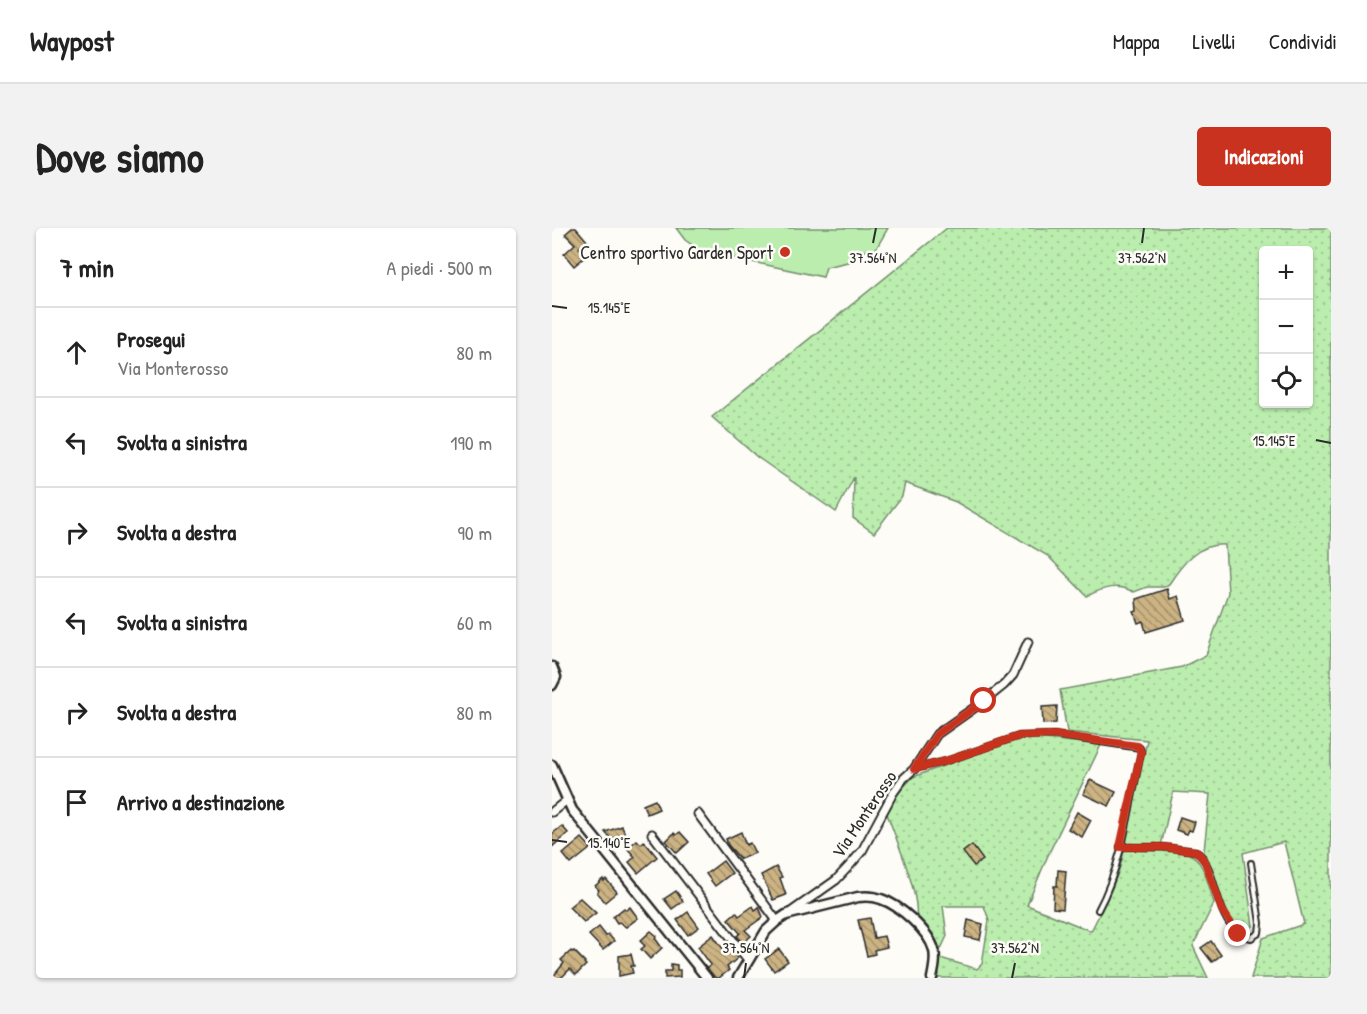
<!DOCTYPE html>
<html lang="it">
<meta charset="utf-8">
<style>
body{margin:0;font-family:"Patrick Hand",sans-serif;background:#f2f2f2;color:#222}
.controls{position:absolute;right:18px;top:18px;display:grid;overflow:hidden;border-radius:6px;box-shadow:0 2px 4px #0004}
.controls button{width:54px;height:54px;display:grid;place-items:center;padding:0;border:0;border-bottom:2px solid #e0e0e0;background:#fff;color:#222;font:30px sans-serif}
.stop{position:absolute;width:18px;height:18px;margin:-14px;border:4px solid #c8321e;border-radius:50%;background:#fff}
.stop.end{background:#c8321e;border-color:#fff;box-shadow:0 2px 6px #0008}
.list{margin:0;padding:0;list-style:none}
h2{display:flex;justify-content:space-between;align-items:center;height:78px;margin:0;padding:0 24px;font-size:26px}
h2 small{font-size:20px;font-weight:400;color:#767676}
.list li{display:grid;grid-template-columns:39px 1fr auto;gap:18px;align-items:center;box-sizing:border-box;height:90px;padding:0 24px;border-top:2px solid #e0e0e0}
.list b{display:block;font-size:22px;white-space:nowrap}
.list p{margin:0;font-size:20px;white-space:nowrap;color:#767676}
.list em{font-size:20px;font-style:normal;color:#767676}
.icon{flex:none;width:33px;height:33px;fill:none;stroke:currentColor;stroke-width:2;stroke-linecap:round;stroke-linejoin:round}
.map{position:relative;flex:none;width:779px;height:750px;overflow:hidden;border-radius:6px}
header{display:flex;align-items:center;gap:36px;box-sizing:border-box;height:84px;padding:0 30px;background:#fff;border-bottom:2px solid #e0e0e0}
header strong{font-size:28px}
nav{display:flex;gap:33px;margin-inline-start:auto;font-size:21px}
.intro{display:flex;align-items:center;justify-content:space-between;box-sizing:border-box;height:144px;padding:0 36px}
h1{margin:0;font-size:42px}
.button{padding:15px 27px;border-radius:6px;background:#c8321e;color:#fff;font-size:21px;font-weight:700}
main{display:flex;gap:36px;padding:0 36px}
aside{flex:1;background:#fff;border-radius:6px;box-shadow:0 2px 4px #0004}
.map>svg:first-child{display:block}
</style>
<header>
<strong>Waypost</strong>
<nav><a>Mappa</a><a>Livelli</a><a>Condividi</a></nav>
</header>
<div class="intro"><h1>Dove siamo</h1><a class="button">Indicazioni</a></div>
<main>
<aside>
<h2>7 min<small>A piedi · 500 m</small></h2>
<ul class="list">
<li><svg class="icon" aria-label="ahead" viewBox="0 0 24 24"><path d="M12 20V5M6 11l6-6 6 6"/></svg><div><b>Prosegui</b><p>Via Monterosso</p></div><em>80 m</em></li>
<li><svg class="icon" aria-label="left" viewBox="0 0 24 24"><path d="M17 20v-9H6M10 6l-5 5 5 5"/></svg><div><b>Svolta a sinistra</b></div><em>190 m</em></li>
<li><svg class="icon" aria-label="right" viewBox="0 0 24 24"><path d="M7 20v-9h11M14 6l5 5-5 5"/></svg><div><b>Svolta a destra</b></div><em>90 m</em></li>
<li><svg class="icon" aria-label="left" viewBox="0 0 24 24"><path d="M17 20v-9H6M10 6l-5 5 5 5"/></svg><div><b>Svolta a sinistra</b></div><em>60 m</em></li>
<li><svg class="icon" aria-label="right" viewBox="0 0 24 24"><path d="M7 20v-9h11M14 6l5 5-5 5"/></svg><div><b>Svolta a destra</b></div><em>80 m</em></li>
<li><svg class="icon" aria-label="arrive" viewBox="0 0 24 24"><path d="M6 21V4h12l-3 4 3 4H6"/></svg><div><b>Arrivo a destinazione</b></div></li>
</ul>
</aside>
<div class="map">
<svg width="779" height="750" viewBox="0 0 779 750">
<defs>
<pattern id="grass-dots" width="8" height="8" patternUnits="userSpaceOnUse" patternTransform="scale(1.5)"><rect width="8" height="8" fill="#bbeeae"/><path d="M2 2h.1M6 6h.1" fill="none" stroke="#a1cc96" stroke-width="1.8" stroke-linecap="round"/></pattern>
<pattern id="building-back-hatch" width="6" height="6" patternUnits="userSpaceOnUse" patternTransform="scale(1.5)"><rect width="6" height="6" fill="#ccb383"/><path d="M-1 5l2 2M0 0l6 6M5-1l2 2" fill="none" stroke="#a6926b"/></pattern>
</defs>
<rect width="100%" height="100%" fill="#fdfcf7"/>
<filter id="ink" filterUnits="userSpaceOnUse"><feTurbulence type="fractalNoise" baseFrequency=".0167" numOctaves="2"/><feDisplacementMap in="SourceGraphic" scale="12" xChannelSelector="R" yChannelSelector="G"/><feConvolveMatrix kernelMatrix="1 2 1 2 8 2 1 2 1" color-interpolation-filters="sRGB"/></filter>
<g filter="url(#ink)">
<g fill="url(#grass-dots)" stroke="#738c6c" stroke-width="1.5" fill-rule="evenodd">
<path d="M395 0H779V750H699L711 710 752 696 732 614 691 625 701 698 693 703 684 701 676 686 652 623 658 566 621 564 609 618 574 616 595 512 515 504 508 462 630 439 654 427 676 365 673 317C646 315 630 336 617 356L612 359H595L582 364C565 355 551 360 535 368L496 328 404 274 353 255 350 268 322 305 301 290 302 249 284 284 205 229 160 189ZM712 22H756V176H712Z"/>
<path d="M467 510H485L549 517 497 625 475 677 539 703C552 677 567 650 572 622L634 624C653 631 656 657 662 675L641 718 656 750H385L388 730 425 741 430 736 437 692 432 678H391L395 708 388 723C383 707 376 698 364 688 368 666 342 606 334 583L345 566 361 549Z"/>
</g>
<polygon fill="#bbeeae" stroke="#738c6c" stroke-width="1.5" points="124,0 336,0 321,26 315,21 300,33 274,39 271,49 149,23 133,12"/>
<g fill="url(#building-back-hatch)" stroke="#2b2b2b" stroke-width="1.5">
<polygon points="20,0 24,0 35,13 27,20 34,28 22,38 12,26 23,16 13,6"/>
<polygon points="615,361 618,371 626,368 633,392 594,404 591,393 586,395 582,384 585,383 584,371"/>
<polygon points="505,478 504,495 491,496 490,479"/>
<polygon points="538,552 564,564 557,578 531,566"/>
<polygon points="103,572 107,581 95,586 91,577"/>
<polygon points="525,584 539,592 530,609 516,601"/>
<polygon points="628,589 643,594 640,603 637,602 635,606 624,602"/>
<polygon points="10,598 16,605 0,619 0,606"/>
<polygon points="70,598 73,606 59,611 53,604"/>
<polygon points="128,604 137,614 125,625 114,613 122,605 124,607"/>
<polygon points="189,604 194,617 198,615 203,625 188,631 176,617 174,611"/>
<polygon points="30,610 39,620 19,636 11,626"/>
<polygon points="85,612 89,616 92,613 105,629 86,645 77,634 83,629 75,620"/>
<polygon points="420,617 431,632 422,638 411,624"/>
<polygon points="171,633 180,645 163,658 154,646"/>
<polygon points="224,639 230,649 228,650 234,667 221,672 209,647"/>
<polygon points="506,642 514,643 511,681 501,680 502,658 505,658"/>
<polygon points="51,651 52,653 54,651 65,664 53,674 45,664 47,662 43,658"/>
<polygon points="124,663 131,673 120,681 112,671"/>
<polygon points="28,670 44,685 32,694 17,679"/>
<polygon points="201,678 203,682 207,679 211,689 193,702 199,708 191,715 185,708 188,705 176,691 184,684 187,688"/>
<polygon points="78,679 86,690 74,699 67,694 65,695 61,689 72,680 74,682"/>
<polygon points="136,684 147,699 136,707 125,692"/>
<polygon points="318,690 322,710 332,708 335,719 322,722 323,726 315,728 306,692"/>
<polygon points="416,692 431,696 428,712 413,709"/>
<polygon points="47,699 54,708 56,706 62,713 51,722 37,707"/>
<polygon points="99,703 105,708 103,710 110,720 98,731 89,721 93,718 88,713"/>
<polygon points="161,707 174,725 179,721 186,730 175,739 177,742 167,750 163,750 155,740 159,737 146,719"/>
<polygon points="659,713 669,727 660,734 649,720"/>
<polygon points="227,721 236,733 222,743 213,731"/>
<polygon points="19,723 20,724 22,723 33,734 32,735 34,737 24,747 18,741 9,750 0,750 12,735 9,732"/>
<polygon points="79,726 82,738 79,738 81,745 67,748 67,728"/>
<polygon points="119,736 125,737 125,742 128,742 128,749 113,750 113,743 119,743"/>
</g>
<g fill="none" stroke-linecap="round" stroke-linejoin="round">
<g stroke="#2b2b2b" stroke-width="8">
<g id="service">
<path d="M362 541 394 533 467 508 502 507 588 520 589 524C578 575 571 636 546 682"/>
<path d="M568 619H611L644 623C670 642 659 702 699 710L707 705 708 695 699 635"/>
</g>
</g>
<g stroke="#2b2b2b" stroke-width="11">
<g id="minor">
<polyline points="0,584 15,572"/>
<polyline points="146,586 225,693"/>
<polyline points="100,606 196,732"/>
<polyline points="236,686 284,652 299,636 310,623 341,565 351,551 362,541 385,506 432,473 452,457 461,447 476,414"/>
</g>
</g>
<g stroke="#2b2b2b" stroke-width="13">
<g id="tertiary">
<polyline points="0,439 4,449 0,457"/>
<polyline points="0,537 20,582 155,750"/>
<path d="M186 750 214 703 225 693 234 687 306 669C314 668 321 668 329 671 347 677 377 703 382 722 384 732 382 741 380 750"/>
</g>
</g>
<use href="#service" stroke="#fdfcf7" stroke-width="4"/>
<use href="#minor" stroke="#fdfcf7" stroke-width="7"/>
<use href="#tertiary" stroke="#fdfcf7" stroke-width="8"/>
</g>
</g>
<g fill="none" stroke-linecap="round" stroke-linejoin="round" filter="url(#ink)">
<polyline stroke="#c8321e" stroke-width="8" points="432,473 385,506 362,541 394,533 467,508 502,507 586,518 589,524 568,619 611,619 644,623 653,633 670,682 686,706"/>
</g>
<path fill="none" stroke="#2b2b2b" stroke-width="2" d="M321 15 324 0M590 15 592 0M0 78 15 80M764 212 779 215M0 612 15 614M192 750 194 735M460 750 463 735"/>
<circle fill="#c8321e" stroke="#fdfcf7" stroke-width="2" cx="233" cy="24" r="6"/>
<g text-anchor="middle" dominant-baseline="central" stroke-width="5" stroke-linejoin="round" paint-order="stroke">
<g font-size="18" fill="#2b2b2b" stroke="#fdfcf7" text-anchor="end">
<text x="221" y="24">Centro sportivo Garden Sport</text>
</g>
<g font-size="18" fill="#2b2b2b" stroke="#fdfcf7">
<text transform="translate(312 586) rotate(-56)">Via Monterosso</text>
</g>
</g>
<g font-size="15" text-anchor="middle" fill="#2b2b2b" stroke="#fdfcf7" stroke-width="5" stroke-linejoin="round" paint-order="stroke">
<text x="321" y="35">37.564°N</text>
<text x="590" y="35">37.562°N</text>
<text x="57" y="85">15.145°E</text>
<text x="722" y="218">15.145°E</text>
<text x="57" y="620">15.140°E</text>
<text x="194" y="725">37.564°N</text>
<text x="463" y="725">37.562°N</text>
</g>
</svg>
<div class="controls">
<button>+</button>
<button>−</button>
<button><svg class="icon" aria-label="locate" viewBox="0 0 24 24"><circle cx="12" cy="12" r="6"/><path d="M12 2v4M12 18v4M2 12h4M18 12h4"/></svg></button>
</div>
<div class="stop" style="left:432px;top:473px"></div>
<div class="stop end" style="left:686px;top:706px"></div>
</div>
</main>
